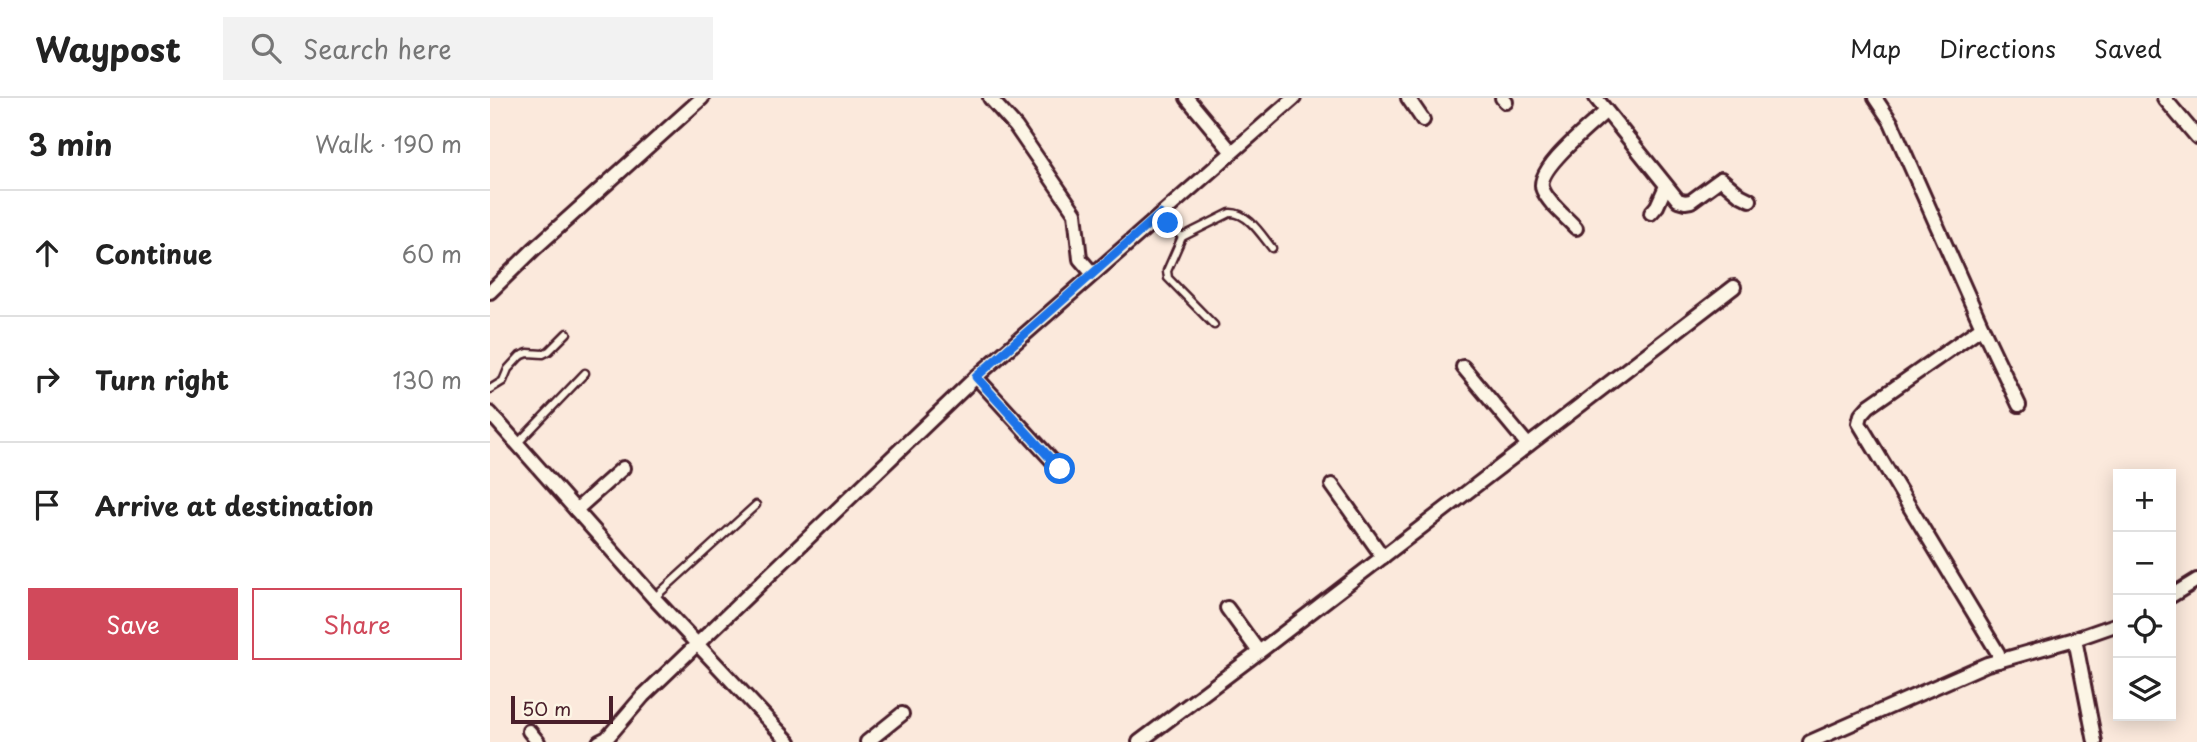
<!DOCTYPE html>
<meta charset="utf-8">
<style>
body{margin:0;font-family:"Playpen Sans",sans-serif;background:#f2f2f2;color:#222}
.controls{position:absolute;right:21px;bottom:21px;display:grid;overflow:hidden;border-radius:0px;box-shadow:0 4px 18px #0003}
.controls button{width:63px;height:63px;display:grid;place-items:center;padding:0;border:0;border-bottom:2px solid #e0e0e0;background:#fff;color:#222;font:35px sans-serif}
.scale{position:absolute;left:21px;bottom:18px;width:102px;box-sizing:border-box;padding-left:7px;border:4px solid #4a1f2b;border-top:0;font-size:19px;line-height:24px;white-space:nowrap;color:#4a1f2b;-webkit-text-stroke:5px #fcf5e5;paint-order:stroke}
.stop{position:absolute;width:21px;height:21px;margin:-16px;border:5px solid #1a73e8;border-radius:50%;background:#fff}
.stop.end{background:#1a73e8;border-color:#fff;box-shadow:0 2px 7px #0008}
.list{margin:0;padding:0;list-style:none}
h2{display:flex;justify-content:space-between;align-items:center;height:91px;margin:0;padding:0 28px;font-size:30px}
h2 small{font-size:23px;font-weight:400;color:#767676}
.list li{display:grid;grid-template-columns:46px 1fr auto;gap:21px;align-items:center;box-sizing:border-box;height:126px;padding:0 28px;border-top:2px solid #e0e0e0}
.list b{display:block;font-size:26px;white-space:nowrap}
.list em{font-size:23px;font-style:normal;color:#767676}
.actions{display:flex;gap:14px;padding:21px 28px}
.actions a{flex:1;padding:16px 0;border:2px solid #d1495b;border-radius:0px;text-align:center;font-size:24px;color:#d1495b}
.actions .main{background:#d1495b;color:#fff}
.icon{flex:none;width:38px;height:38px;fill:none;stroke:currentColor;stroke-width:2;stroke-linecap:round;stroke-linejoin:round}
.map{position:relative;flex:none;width:1707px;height:644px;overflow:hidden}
header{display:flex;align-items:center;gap:42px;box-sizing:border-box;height:98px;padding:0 35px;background:#fff;border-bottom:2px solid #e0e0e0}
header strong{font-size:33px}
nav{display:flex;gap:38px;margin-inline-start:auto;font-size:24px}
.search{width:490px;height:63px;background:#f2f2f2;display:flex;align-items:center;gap:18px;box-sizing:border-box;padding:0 24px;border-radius:0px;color:#767676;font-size:26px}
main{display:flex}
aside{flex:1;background:#fff}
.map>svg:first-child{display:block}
</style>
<header>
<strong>Waypost</strong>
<div class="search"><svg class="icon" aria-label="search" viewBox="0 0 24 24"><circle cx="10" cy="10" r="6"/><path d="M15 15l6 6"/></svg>Search here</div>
<nav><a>Map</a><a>Directions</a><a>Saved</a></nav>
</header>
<main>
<aside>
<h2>3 min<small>Walk · 190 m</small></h2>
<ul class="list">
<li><svg class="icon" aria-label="ahead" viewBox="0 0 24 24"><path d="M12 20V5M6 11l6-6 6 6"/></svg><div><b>Continue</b></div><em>60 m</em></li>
<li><svg class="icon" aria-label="right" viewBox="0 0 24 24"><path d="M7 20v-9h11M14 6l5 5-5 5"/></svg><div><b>Turn right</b></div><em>130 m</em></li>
<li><svg class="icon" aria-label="arrive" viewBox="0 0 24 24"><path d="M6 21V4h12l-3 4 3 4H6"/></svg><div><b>Arrive at destination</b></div></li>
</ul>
<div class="actions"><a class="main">Save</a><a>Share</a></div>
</aside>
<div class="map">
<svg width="1707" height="644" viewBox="0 0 1707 644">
<rect width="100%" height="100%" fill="#fbe9dc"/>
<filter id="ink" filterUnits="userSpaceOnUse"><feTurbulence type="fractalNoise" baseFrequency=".0143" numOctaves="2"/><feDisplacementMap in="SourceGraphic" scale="14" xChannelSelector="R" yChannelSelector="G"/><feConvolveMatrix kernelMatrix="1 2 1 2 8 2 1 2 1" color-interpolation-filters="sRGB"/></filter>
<g filter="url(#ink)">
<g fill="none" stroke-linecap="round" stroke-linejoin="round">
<g stroke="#4a1f2b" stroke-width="11">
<g id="service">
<polyline points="670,117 692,139 677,173 678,180 724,227"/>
<path d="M692 139 740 115C758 114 772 138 782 150"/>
<polyline points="0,291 13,283 18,271 30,258 38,255 53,256 59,253 77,235"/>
<polyline points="27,346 95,275"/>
<polyline points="164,500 266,407"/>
</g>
</g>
<g stroke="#4a1f2b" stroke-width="18">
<g id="minor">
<polyline points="500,0 526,29 585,115 590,161 603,176"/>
<polyline points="697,0 741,53"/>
<polyline points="918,0 933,22"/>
<polyline points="1012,0 1016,4"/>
<polyline points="1106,0 1188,102 1195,104 1201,103 1231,81 1250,97 1260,102"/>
<polyline points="1385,0 1401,24 1492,229 1529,307"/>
<polyline points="1674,0 1707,39"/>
<polyline points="1161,115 1167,108 1176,88"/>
<path d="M1086 130C1075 118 1059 106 1053 92 1043 72 1102 27 1116 13"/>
<polyline points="0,194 44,151 212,0"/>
<polyline points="973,269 1038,347"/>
<polyline points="486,279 570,371"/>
<polyline points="0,315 164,500 299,644"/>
<polyline points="842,387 893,459"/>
<polyline points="86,412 133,370"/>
<polyline points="1681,498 1707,482"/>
<polyline points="737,510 769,554"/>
<polyline points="1585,541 1628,526"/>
<polyline points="1508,563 1585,541 1605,644"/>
<polyline points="39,633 48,644"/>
<polyline points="109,644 117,640 153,598 486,279 804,0"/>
<polyline points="377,644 412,616"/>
<polyline points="649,644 769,554 1244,189"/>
<polyline points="1320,644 1497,566 1508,563 1508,555 1369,325 1371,317 1379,308 1492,229"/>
</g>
</g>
<use href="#service" stroke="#fcf5e5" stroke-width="6"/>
<use href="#minor" stroke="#fcf5e5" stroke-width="12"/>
</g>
</g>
<g fill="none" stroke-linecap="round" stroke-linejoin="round" filter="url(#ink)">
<polyline stroke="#1a73e8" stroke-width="9" points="570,371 486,279 670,116 678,125"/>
</g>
</svg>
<div class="controls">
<button>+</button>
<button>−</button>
<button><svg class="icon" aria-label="locate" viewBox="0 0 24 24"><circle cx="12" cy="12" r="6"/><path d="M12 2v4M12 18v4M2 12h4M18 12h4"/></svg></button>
<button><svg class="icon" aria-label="layers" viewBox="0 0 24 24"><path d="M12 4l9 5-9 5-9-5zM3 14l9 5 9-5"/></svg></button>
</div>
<div class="scale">50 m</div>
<div class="stop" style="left:570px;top:371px"></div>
<div class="stop end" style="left:678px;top:125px"></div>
</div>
</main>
